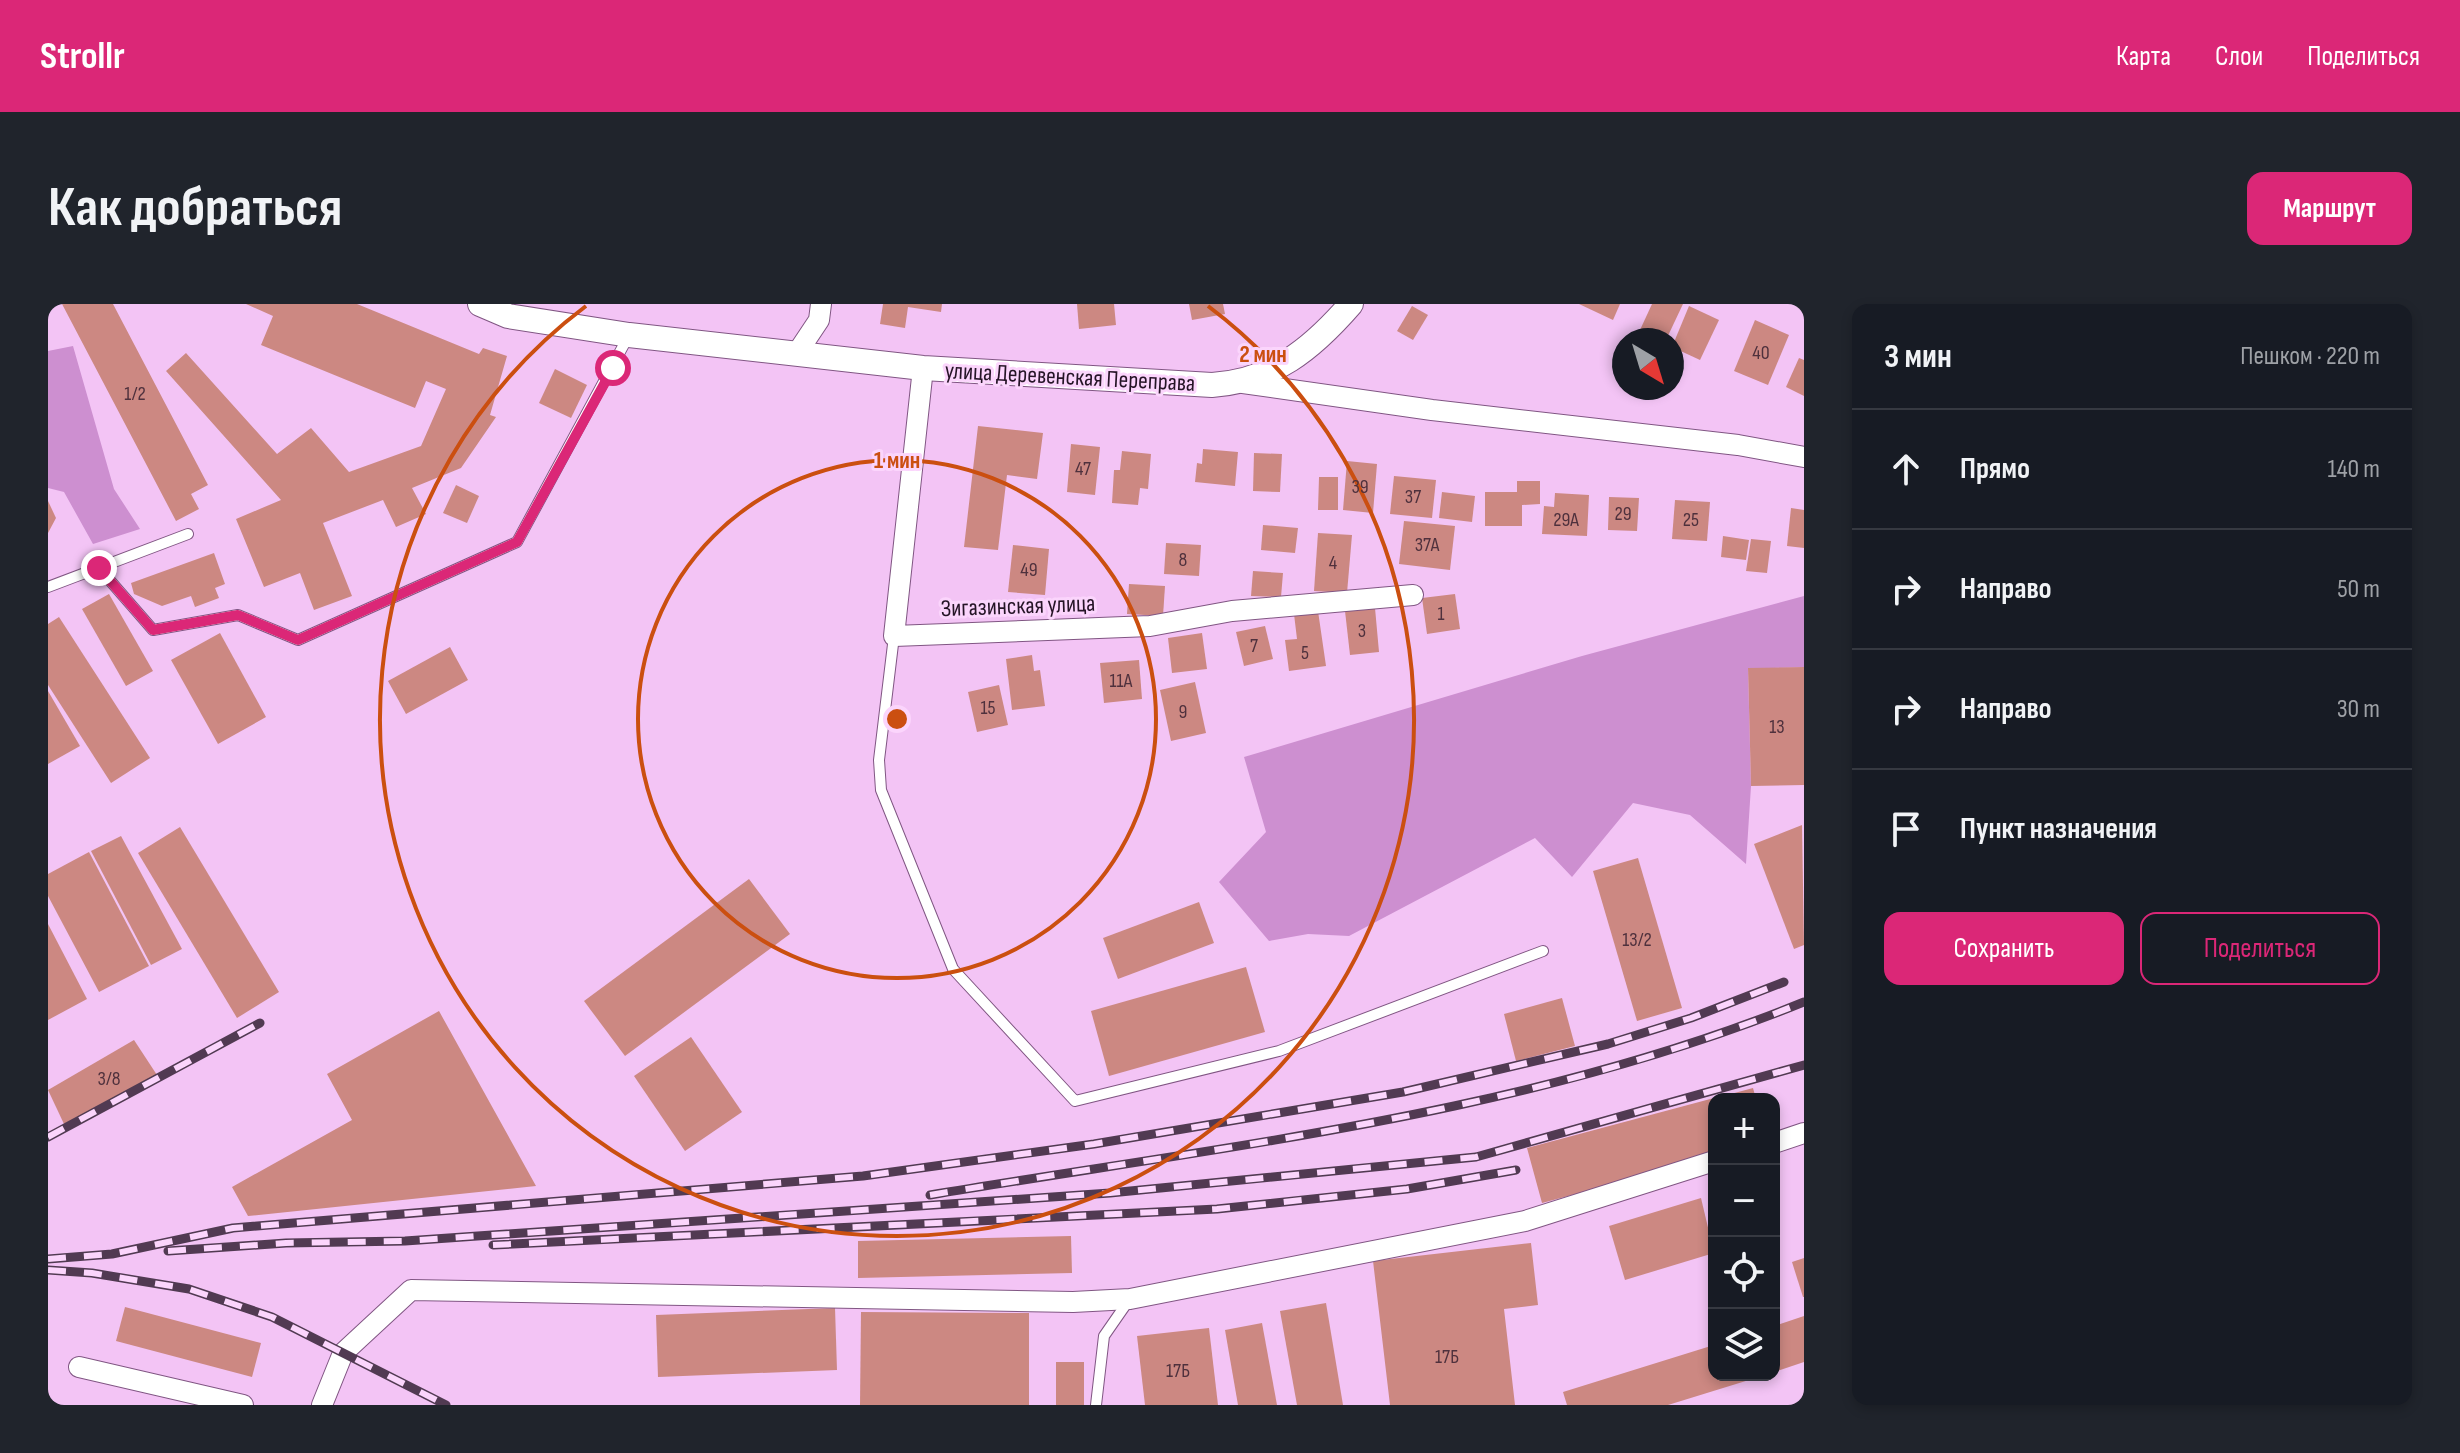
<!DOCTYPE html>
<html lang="ru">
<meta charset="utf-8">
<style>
body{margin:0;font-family:"Sofia Sans Condensed",sans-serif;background:#20242c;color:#f1f3f6}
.controls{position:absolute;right:24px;bottom:24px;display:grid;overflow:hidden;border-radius:16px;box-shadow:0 4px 12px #0003}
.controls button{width:72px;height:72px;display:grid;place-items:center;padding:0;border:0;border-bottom:2px solid #363941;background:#171b24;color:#f1f3f6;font:40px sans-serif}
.compass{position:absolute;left:1564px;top:24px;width:72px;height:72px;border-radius:50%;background:#171b24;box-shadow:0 4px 12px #0003;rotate:142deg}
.stop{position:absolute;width:24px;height:24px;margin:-18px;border:6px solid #db2777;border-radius:50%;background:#fff}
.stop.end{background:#db2777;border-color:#fff;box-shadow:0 2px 8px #0008}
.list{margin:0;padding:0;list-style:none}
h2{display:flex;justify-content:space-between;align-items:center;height:104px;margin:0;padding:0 32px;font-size:34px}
h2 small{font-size:26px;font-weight:400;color:#9ea1a6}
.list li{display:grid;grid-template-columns:52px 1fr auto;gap:24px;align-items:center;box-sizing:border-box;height:120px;padding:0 32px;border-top:2px solid #363941}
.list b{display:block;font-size:30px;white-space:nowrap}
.list em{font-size:26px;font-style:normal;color:#9ea1a6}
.actions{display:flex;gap:16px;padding:24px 32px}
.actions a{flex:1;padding:18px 0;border:2px solid #db2777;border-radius:16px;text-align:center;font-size:28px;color:#db2777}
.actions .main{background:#db2777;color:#fff}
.icon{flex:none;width:44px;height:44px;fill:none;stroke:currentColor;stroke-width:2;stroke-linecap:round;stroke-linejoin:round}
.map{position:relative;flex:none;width:1756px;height:1101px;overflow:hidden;border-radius:16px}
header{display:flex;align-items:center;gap:48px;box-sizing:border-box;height:112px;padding:0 40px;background:#db2777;color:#fff}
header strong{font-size:38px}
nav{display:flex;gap:44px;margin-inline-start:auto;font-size:28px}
.intro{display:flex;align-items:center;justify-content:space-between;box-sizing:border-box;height:192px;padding:0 48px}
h1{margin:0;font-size:56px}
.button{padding:20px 36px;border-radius:16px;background:#db2777;color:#fff;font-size:28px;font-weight:700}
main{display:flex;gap:48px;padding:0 48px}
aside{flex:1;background:#171b24;border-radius:16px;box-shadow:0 4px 12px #0003}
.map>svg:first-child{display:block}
</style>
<header>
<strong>Strollr</strong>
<nav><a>Карта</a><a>Слои</a><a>Поделиться</a></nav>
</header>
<div class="intro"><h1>Как добраться</h1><a class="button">Маршрут</a></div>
<main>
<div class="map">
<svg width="1756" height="1101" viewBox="0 0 1756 1101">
<rect width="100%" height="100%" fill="#f3c4f5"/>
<g fill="#cd8fd0">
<polygon points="25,42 66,185 92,225 45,240 16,188 0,184 0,47"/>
<polygon points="1756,292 1756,363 1700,365 1703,482 1698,560 1642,511 1585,499 1524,573 1487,534 1301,632 1260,630 1221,637 1171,578 1218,528 1196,453 1534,352"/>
</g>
<g fill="#cc8882">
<polygon points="14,0 65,0 160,181 143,190 151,205 128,217"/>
<polygon points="198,0 309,0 431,50 435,44 459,52 442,111 448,113 413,164 364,184 378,210 348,223 335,196 275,219 304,292 266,306 252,269 216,283 188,215 233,196 118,67 138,49 229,150 263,124 301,168 373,142 398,85 378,77 367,104 213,41 225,12"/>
<polygon points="835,0 894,0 893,8 860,3 857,24 832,20"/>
<polygon points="1029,0 1066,0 1068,21 1031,25"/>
<polygon points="1141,0 1175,0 1177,10 1144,16"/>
<polygon points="1531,0 1572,0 1565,16"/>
<polygon points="1604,0 1635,0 1618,36 1592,26"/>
<polygon points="1364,2 1380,11 1365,36 1349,27"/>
<polygon points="1641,2 1671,16 1652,56 1624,43"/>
<polygon points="1707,16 1741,31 1720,81 1686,67"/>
<polygon points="1751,54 1756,56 1756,92 1738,83"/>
<polygon points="507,65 539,81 523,114 491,99"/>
<polygon points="930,122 995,129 989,175 959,171 950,246 916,243"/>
<polygon points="1023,140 1052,143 1047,191 1019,188"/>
<polygon points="1155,145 1190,148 1187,182 1147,178 1149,159 1154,160"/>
<polygon points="1074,147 1103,150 1100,185 1092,184 1090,201 1064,199 1066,166 1072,166"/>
<polygon points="1206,149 1234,150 1232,188 1205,187"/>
<polygon points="1299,157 1329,160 1325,209 1295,206"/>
<polygon points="1346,172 1388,176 1384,214 1342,210"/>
<polygon points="1271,173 1290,173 1290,206 1270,206"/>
<polygon points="1469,177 1492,177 1492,200 1474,201 1474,222 1437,222 1437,188 1469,188"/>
<polygon points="408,181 431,192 419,219 395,209"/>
<polygon points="1394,188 1427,192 1424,218 1391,214"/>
<polygon points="1507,189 1541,191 1539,232 1494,230 1496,202 1506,203"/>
<polygon points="1561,193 1591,194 1589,227 1560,226"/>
<polygon points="1627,196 1662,198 1659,237 1624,235"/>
<polygon points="0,197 8,214 0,229"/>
<polygon points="1743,204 1756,206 1756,244 1739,242"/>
<polygon points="1356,217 1407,222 1402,266 1351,260"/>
<polygon points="1215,221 1250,224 1247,249 1213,246"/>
<polygon points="1270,229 1304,231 1299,289 1266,287"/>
<polygon points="1675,232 1701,236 1698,256 1673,253"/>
<polygon points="1703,235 1723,237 1719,269 1698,267"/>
<polygon points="1118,239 1153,241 1151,272 1116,270"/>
<polygon points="965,241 1001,245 997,291 960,288"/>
<polygon points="166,249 177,280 167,284 171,294 147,303 143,292 114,302 86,290 83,279"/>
<polygon points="1205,267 1235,269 1233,293 1203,292"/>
<polygon points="1081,280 1117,282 1115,312 1079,310"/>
<polygon points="61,290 105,367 78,382 34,305"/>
<polygon points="1407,290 1412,325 1379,330 1374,294"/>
<polygon points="1327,304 1331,348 1302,351 1297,307"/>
<polygon points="1270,307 1278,362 1241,367 1237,336 1249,335 1246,310"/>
<polygon points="11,313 102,454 63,479 0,381 0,320"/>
<polygon points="1217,322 1225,355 1196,362 1188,328"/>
<polygon points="172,329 218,413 170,440 123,356"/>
<polygon points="1154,329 1159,365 1124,369 1120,334"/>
<polygon points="402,343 420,376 358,410 340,377"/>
<polygon points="984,351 986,367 992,366 997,402 964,406 958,355"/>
<polygon points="1091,356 1094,395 1056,399 1052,359"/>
<polygon points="1756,363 1756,481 1703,482 1700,364"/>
<polygon points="1147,378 1158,429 1123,437 1112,386"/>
<polygon points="951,381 960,421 929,428 920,388"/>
<polygon points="0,387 32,442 0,460"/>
<polygon points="1754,521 1756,641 1746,645 1706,540"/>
<polygon points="132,523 231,688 189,714 90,549"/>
<polygon points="73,532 134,645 103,661 43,547"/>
<polygon points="41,548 101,662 51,688 0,592 0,570"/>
<polygon points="1590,554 1634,704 1589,717 1545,567"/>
<polygon points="701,575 742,630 577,752 536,697"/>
<polygon points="1151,598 1166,639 1070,675 1055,634"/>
<polygon points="0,620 39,695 0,716"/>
<polygon points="1198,663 1217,728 1061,772 1043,707"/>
<polygon points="1514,694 1527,742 1468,757 1456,710"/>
<polygon points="391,707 488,882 200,912 184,883 304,816 279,770"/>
<polygon points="643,733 694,808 637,847 586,772"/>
<polygon points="86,736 109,771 16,820 0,786"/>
<polygon points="1705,784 1708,795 1668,795 1668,794"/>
<polygon points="1666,794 1666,853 1494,899 1479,844"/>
<polygon points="1653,894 1666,949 1577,976 1561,922"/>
<polygon points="1023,932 1024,969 810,974 810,937"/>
<polygon points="1483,939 1490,1001 1456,1005 1467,1101 1342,1101 1325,957"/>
<polygon points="1756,954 1756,993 1755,993 1744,958"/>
<polygon points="1278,999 1295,1101 1249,1101 1232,1007"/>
<polygon points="77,1003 213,1039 204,1073 68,1037"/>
<polygon points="787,1004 789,1066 610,1073 608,1011"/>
<polygon points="813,1008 981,1009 981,1101 812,1101"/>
<polygon points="1756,1012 1756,1058 1726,1068 1726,1022"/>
<polygon points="1214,1019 1229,1101 1190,1101 1177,1026"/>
<polygon points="1161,1024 1170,1101 1097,1101 1089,1032"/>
<polygon points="1666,1041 1666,1071 1714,1072 1620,1101 1519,1101 1515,1088"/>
<rect x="1008" y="1058" width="28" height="43"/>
</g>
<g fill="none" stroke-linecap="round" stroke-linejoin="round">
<g stroke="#805683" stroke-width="12">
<g id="service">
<polyline points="51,264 105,326 190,311 250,336 469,238 580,33"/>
<polyline points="0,283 140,230"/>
<polyline points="846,332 831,456 833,486 905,665 1027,797 1231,747 1495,647"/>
<polyline points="1048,1101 1056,1032 1081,996"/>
</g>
</g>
<g stroke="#805683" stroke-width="22">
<g id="minor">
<polyline points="749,49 771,16 773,0"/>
<polyline points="875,64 846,332 1102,322 1184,307 1365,291"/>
<polyline points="1195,79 1384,106 1690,141 1756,153"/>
<polyline points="1726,839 1756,829"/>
<polyline points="31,1063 195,1101"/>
<polyline points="274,1101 295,1049 363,986 1025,998 1082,995 1477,917 1666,857"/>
</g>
</g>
<g stroke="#805683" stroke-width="26">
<path id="tertiary" d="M432 0 460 12 581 31 875 64 1164 81C1225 77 1264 45 1303 0"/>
</g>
<use href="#service" stroke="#fff" stroke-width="10"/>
<use href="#minor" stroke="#fff" stroke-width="20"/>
<use href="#tertiary" stroke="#fff" stroke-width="24"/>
<g stroke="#513a52" stroke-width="9">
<g id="rail">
<polyline points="0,833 212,719"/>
<path d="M882 891C1175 842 1478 811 1756 698"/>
<polyline points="445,941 1169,905 1359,885 1468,866"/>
<polyline points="120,947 238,939 357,937 1062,889 1428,853 1756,761"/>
<polyline points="0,955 64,950 185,924 815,872 1046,840 1355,788 1560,740 1643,714 1736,678"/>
<polyline points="0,966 44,969 141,985 224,1013 398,1101"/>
</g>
</g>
<use href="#rail" stroke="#fbd5fc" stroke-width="6" stroke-dasharray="18" stroke-linecap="butt"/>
</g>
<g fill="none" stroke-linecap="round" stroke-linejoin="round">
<polyline stroke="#db2777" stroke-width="10" points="51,264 105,326 190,311 250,336 469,238 565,64"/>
</g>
<g fill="none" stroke="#cb4f10" stroke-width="4">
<circle cx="849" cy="415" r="259"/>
<path d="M1160 2A517 517 0 1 1 538 2"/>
</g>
<g text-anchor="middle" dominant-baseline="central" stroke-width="6" stroke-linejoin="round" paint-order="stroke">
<g font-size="20" fill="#4f313d">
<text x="1713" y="49">40</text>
<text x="87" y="90">1/2</text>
<text x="1035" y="165">47</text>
<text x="1312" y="183">39</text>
<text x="1365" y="193">37</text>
<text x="1575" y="210">29</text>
<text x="1518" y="216">29А</text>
<text x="1643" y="216">25</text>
<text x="1379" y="241">37А</text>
<text x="1135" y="256">8</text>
<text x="1285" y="259">4</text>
<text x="981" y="266">49</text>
<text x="1393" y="310">1</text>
<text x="1314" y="327">3</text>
<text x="1206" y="342">7</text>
<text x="1257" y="349">5</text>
<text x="1073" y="377">11А</text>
<text x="940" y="404">15</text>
<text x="1135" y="408">9</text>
<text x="1729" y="423">13</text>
<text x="1589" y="636">13/2</text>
<text x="61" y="775">3/8</text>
<text x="1399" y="1053">17Б</text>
<text x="1130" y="1067">17Б</text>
</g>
<g font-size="24" fill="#251426" stroke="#fbd5fc">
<text transform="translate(1022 73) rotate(3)">улица Деревенская Переправа</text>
<text transform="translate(970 302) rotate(-2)">Зигазинская улица</text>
</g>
</g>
<circle cx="849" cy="415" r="12" fill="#cb4f10" stroke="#fbd5fc" stroke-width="4"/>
<g font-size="24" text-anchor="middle" font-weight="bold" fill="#cb4f10" stroke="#fbd5fc" stroke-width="6" stroke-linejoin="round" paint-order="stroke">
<text x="1215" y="58">2 мин</text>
<text x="849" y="164">1 мин</text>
</g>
</svg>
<div class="controls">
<button>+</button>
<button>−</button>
<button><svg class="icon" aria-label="locate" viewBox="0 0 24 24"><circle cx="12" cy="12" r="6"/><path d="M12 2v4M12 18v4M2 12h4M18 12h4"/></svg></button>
<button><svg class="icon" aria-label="layers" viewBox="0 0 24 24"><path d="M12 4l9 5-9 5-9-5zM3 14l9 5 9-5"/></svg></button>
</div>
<svg class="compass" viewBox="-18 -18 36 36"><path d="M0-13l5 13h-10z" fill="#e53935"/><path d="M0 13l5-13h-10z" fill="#9ea1a6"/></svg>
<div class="stop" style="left:565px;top:64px"></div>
<div class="stop end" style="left:51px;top:264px"></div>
</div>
<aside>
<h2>3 мин<small>Пешком · 220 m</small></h2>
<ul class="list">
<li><svg class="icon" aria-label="ahead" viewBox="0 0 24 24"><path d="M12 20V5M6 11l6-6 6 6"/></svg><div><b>Прямо</b></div><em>140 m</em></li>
<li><svg class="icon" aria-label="right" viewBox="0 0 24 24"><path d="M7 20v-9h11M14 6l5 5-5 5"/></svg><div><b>Направо</b></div><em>50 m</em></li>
<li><svg class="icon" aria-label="right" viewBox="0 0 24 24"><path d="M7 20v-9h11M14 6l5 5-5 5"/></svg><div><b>Направо</b></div><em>30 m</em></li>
<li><svg class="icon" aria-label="arrive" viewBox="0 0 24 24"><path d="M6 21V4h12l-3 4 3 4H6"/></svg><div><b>Пункт назначения</b></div></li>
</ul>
<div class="actions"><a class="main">Сохранить</a><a>Поделиться</a></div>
</aside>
</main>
